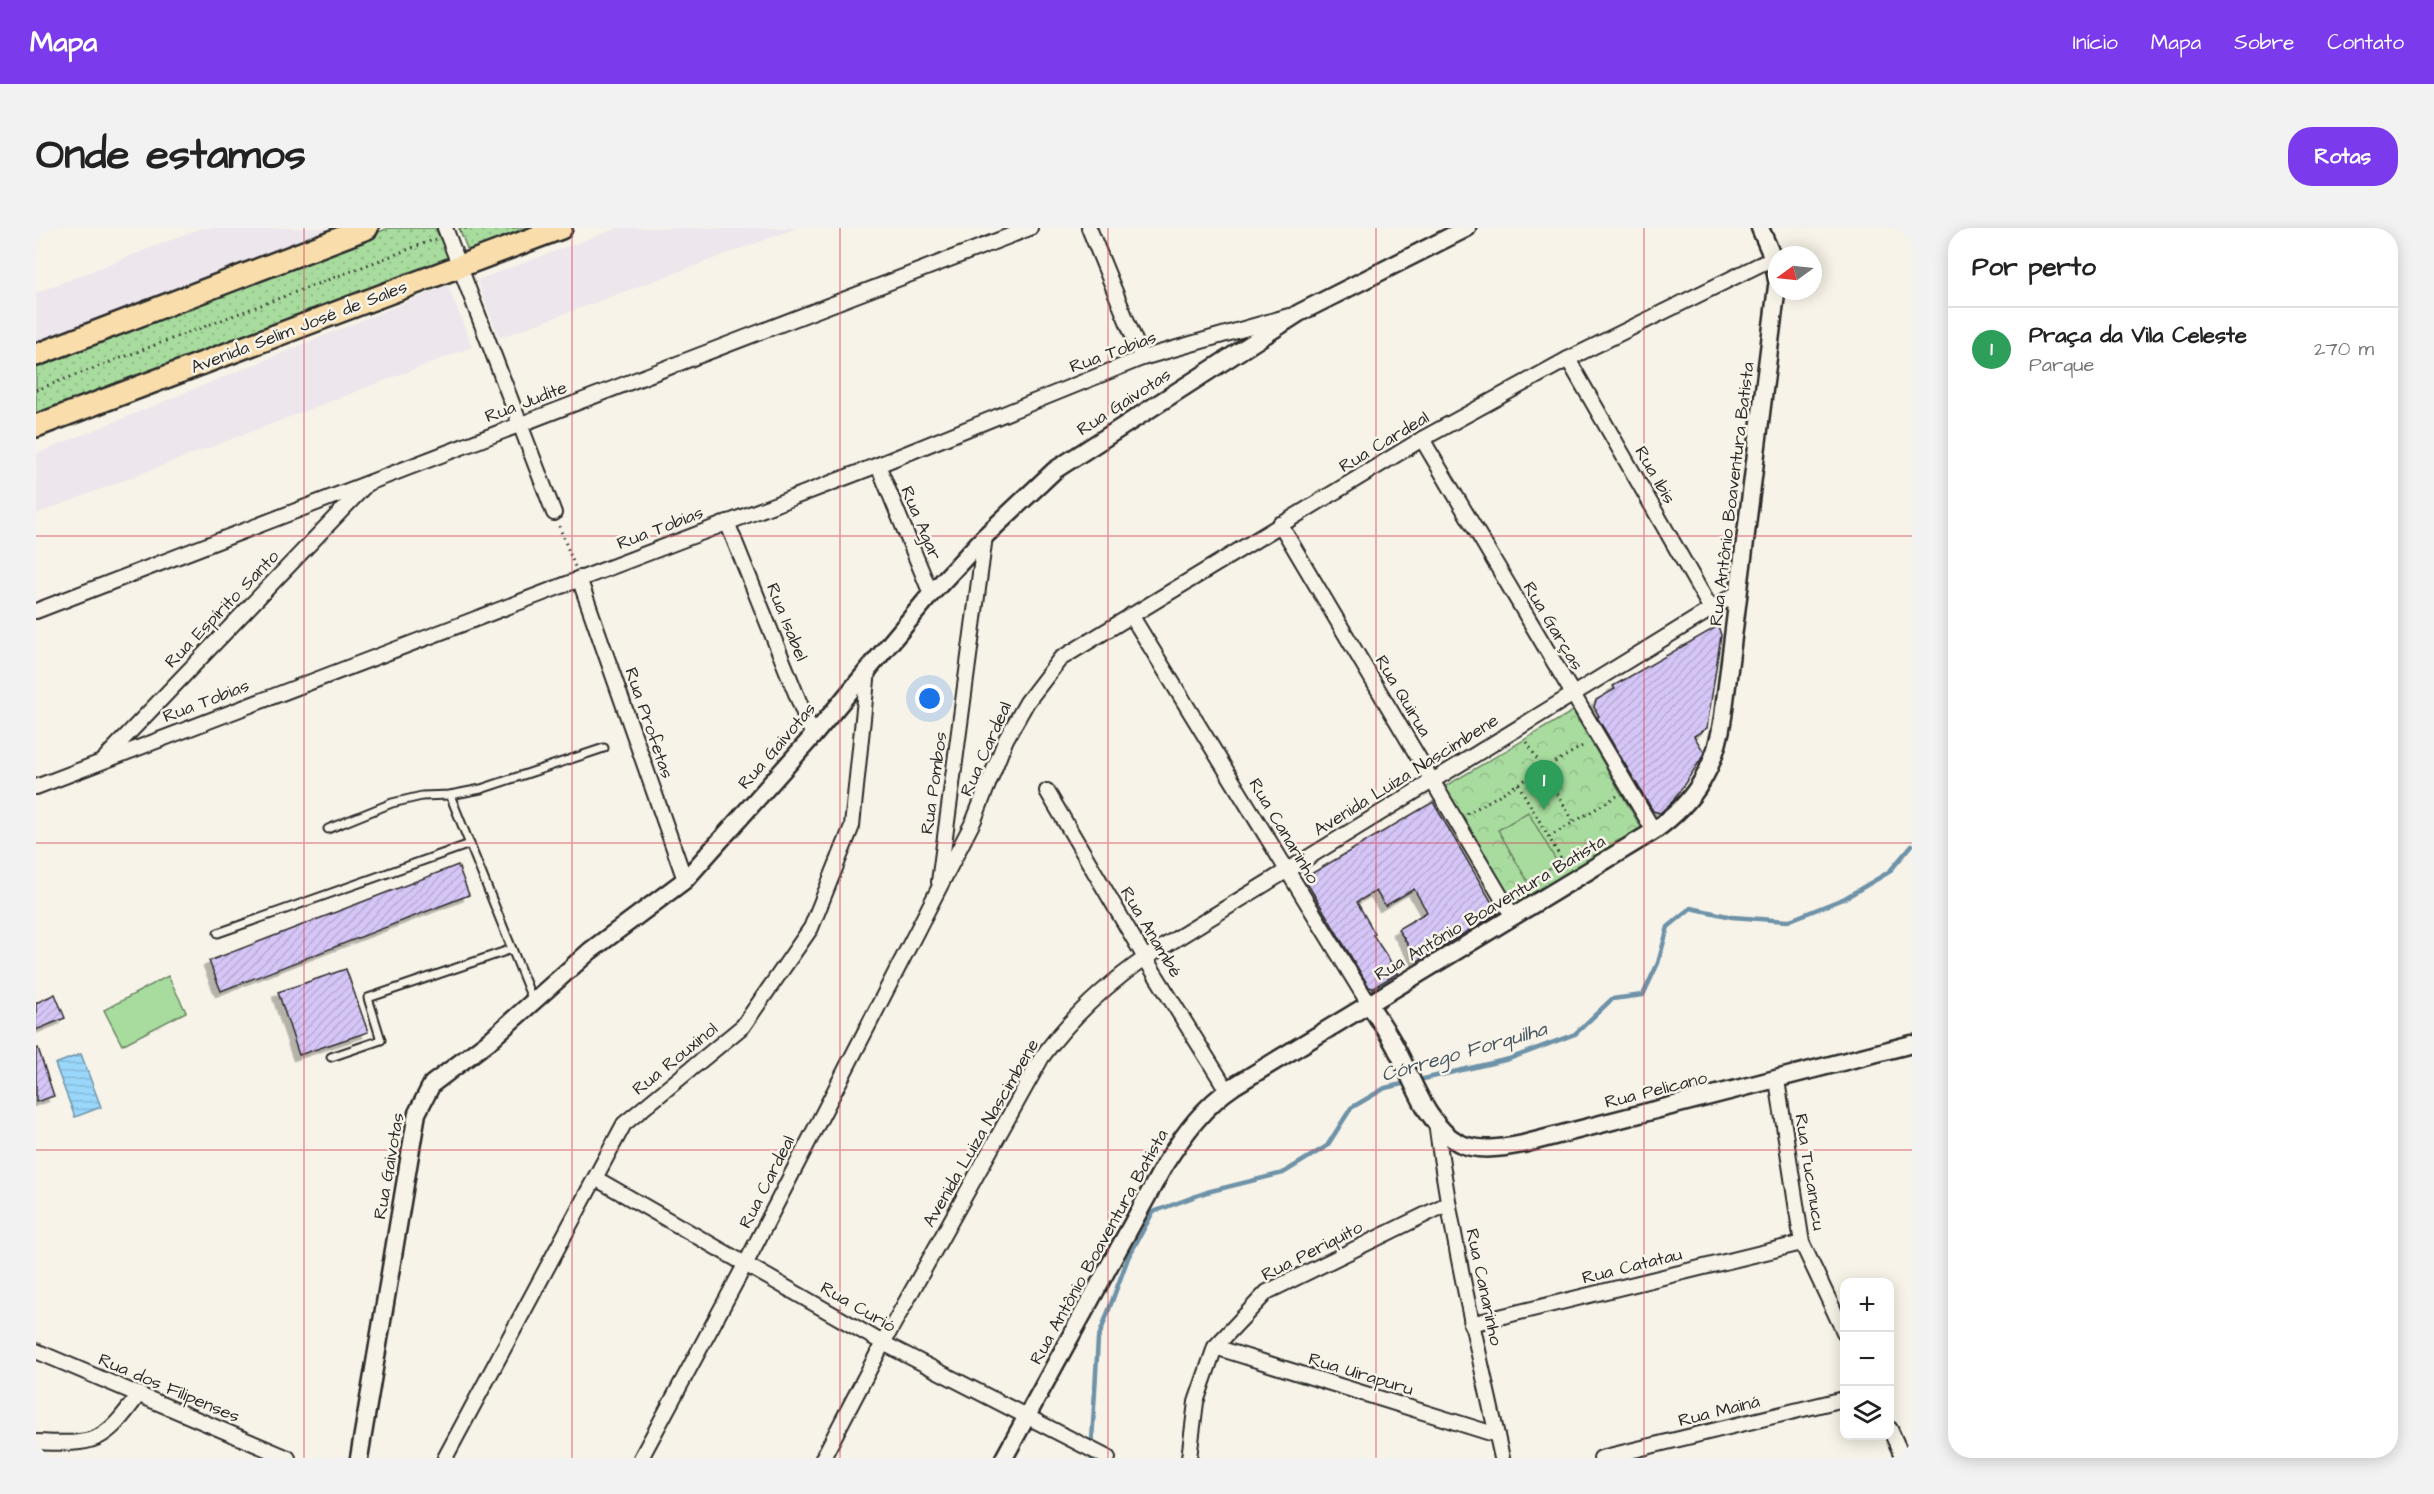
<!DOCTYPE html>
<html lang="pt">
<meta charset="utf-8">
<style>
body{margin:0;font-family:"Architects Daughter",sans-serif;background:#f2f2f2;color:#222}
.controls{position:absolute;right:18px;bottom:18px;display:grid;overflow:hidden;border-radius:12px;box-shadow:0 3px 15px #0003}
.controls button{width:54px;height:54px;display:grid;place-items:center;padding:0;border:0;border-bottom:2px solid #e0e0e0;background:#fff;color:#222;font:30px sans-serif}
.compass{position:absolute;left:1732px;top:18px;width:54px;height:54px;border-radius:50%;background:#fff;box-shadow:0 3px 15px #0003;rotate:255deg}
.you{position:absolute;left:894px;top:471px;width:21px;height:21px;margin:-15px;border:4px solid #fff;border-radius:50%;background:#1a73e8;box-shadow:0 0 0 9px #1a73e833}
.badge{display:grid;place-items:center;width:39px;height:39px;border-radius:50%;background:#7c3aed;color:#fff;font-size:20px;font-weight:700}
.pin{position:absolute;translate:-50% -50px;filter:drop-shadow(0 2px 3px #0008)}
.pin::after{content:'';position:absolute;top:32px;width:21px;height:18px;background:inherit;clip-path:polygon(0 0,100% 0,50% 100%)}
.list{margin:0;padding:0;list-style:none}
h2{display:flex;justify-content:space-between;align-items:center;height:78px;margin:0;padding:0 24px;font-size:26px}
h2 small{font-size:20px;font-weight:400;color:#767676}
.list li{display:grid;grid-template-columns:39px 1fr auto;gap:18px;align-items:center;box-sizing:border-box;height:84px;padding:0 24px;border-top:2px solid #e0e0e0}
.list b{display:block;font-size:22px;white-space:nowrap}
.list p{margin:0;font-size:20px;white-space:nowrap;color:#767676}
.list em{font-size:20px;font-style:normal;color:#767676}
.icon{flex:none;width:33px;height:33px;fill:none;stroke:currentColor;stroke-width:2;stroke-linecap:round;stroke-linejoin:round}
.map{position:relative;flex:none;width:1876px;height:1230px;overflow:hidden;border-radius:24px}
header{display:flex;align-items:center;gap:36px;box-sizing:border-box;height:84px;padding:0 30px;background:#7c3aed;color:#fff}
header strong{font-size:28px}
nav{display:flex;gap:33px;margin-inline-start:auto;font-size:21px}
.intro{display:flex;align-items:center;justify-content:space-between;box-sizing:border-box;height:144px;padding:0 36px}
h1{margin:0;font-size:42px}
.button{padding:15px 27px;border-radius:24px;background:#7c3aed;color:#fff;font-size:21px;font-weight:700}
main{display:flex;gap:36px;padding:0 36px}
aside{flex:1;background:#fff;border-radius:24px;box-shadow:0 3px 15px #0003}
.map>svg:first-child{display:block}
</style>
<header>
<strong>Mapa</strong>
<nav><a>Início</a><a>Mapa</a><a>Sobre</a><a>Contato</a></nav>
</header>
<div class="intro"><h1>Onde estamos</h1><a class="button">Rotas</a></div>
<main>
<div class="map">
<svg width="1876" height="1230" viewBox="0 0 1876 1230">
<defs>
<pattern id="grass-dots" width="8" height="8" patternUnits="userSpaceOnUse" patternTransform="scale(1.5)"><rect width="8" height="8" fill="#a8dc9e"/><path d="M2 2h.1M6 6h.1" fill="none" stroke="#91bd88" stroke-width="1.8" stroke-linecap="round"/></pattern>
<pattern id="park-crowns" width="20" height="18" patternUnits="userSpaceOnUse" patternTransform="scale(1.5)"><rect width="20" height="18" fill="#a8dc9e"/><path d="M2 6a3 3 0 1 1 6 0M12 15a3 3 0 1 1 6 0" fill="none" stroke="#91bd88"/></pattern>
<pattern id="water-rules" width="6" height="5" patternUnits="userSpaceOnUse" patternTransform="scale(1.5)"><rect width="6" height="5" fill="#9ad7fb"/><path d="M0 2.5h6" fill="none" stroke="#85b9d7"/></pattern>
<pattern id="building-hatch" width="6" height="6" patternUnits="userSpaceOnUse" patternTransform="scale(1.5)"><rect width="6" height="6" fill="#d6c6f7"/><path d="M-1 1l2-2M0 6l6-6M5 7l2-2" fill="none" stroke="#b8aad4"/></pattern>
<filter id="shadow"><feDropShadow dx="-5.5" dy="5.5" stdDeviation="0" flood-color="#0004"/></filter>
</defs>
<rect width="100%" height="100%" fill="#f7f3e8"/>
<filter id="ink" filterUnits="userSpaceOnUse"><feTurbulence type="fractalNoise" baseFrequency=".0167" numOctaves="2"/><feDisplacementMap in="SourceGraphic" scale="12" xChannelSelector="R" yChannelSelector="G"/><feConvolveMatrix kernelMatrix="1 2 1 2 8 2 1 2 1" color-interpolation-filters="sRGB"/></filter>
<g filter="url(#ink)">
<g fill="#ede6ec">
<polygon points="165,0 302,0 0,116 0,65"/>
<polygon points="582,0 761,0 463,110 441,52"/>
<polygon points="412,57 436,119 0,286 0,226"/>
</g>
<g fill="url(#grass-dots)" stroke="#6a8464" stroke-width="1.5">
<polygon points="353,0 399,0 415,33 0,190 0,135"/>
<polygon points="423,0 494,0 432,23"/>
</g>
<polygon fill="url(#park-crowns)" stroke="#6a8464" stroke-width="1.5" points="1537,483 1606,601 1478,677 1408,559"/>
<g fill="#a8dc9e" stroke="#6a8464" stroke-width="1.5">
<polygon points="1492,584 1522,636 1492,654 1462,602"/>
<polygon points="132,748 150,784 86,817 68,782"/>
</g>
<polygon fill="url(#water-rules)" stroke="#6e92a8" stroke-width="1.5" points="45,826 65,879 39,889 19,836"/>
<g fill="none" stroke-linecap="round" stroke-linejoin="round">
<polyline stroke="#6e92a8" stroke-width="4.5" points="1055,1230 1062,1111 1092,1030 1117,984 1171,964 1247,945 1291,918 1315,880 1349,860 1473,831 1539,806 1576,771 1607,767 1622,735 1632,699 1655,680 1696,689 1752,693 1809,670 1853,644 1876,617"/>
</g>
<g fill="url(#building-hatch)" stroke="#2b2b2b" stroke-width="1.5" filter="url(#shadow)">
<polygon points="1682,398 1685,407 1671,500 1658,508 1668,524 1664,533 1637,573 1624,585 1617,583 1561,489 1563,488 1558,479 1560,472 1579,461 1577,458"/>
<polygon points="1397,574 1462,685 1382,733 1362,701 1391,684 1378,661 1349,678 1340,663 1321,674 1339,706 1337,707 1362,745 1337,760 1333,759 1268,650"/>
<polygon points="422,637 433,667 185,763 173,733"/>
<polygon points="310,741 332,804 263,827 242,764"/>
<polygon points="19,766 29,790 0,802 0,775"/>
<polygon points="2,820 18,868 0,874 0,821"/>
</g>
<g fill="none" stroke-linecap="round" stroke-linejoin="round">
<g stroke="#2b2b2b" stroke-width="11">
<g id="service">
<polyline points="414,567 497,773"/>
<polyline points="292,601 356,575 386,568 414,567 445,561 568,520"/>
<polyline points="182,705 434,616"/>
<polyline points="295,829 345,812 332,770 476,721"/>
</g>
</g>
<g stroke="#2b2b2b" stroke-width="18">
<g id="minor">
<polyline points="409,0 518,285"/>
<polyline points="1053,0 1106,130"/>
<polyline points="1532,131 1675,381"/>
<polyline points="1386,211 1618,603"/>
<polyline points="842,237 895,366"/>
<polyline points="691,294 777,508"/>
<polyline points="1244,296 1477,689"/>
<polyline points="543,350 649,652"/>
<polyline points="0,383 994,0"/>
<polyline points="1095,387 1333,776"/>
<polyline points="70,529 328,259"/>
<polyline points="0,559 842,237 1106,130 1253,88"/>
<polyline points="1011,563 1109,730 1191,862"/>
<polyline points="903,654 949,308"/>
<polyline points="1741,852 1766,1015 1808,1104"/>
<path d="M1400 894C1415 1008 1441 1118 1466 1230"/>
<polyline points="559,950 847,1115 1072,1230"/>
<polyline points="1435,1096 1766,1015"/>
<polyline points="1179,1119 1461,1207"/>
<polyline points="0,1123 252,1230"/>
<polyline points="1854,1201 1867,1230"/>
<path d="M0 1214C60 1217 68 1215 103 1166"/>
<polyline points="409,1230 588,896 707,798 775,700 816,598 832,442"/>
<polyline points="605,1230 710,1035 938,592 970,511 991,474 1024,431 1386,211 1532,131 1737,30"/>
<path d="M787 1230 847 1115 1006 829C1035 789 1069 758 1109 730L1703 364"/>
<polyline points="1153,1230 1160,1174 1179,1119 1231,1064 1411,976"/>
<polyline points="1565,1230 1808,1171"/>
</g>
</g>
<g stroke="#2b2b2b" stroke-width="21">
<g id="tertiary">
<polyline points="1724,0 1737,30 1741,52"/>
<path d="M1333 776C1343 792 1354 807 1362 824 1378 854 1391 898 1423 915 1442 924 1467 920 1487 916L1876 816"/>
<polyline points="323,1230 381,885 396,856 453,813 554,723 649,652 777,508 895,366 949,308 1019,242 1263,85 1431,0"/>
<path d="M968 1230 1129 936C1148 906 1168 878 1198 858L1618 603C1660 573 1680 539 1687 489L1741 58"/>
</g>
</g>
<g stroke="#2b2b2b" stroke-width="26">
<g id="primary">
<polyline points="0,127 331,0"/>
<polyline points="0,198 525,0"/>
</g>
</g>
<g stroke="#2b2b2b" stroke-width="3" stroke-dasharray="1.5 4.5" stroke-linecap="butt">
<polyline points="423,3 430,0"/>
<polyline points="0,162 400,11"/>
<polyline points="523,298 539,339"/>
<polyline points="1491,514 1538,594"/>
<polyline points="1482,556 1530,639"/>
<polyline points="1431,586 1550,516"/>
<polyline points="1513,609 1581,568"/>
</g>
<use href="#service" stroke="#f7f3e8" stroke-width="7"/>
<use href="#minor" stroke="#f7f3e8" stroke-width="14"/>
<use href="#tertiary" stroke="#f7f3e8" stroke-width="16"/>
<use href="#primary" stroke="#f9deab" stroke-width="21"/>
</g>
</g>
<path fill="none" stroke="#d1495b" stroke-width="1.5" stroke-opacity="0.55" d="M268 0V1230M536 0V1230M804 0V1230M1072 0V1230M1340 0V1230M1608 0V1230M0 308H1876M0 615H1876M0 922H1876"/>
<g text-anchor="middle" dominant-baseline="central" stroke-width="5" stroke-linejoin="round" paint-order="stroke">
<g font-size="18" fill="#2b2b2b" stroke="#f7f3e8">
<text transform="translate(263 99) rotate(-21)">Avenida Selim José de Sales</text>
<text transform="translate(1077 124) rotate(-20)">Rua Tobias</text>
<text transform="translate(490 174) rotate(-21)">Rua Judite</text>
<text transform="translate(1088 174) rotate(-33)">Rua Gaivotas</text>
<text transform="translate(1348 214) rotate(-31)">Rua Cardeal</text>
<text transform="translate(1619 247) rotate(60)">Rua Ibis</text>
<text transform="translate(1696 266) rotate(-83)">Rua Antônio Boaventura Batista</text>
<text transform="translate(885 295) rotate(67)">Rua Agar</text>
<text transform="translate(624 300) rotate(-21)">Rua Tobias</text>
<text transform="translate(186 381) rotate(-46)">Rua Espírito Santo</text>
<text transform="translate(751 394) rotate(68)">Rua Isabel</text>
<text transform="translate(1517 398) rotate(59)">Rua Garças</text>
<text transform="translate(1367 468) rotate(59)">Rua Quirua</text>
<text transform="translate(170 473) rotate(-21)">Rua Tobias</text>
<text transform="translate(613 495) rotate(71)">Rua Profetas</text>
<text transform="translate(741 518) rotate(-49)">Rua Gaivotas</text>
<text transform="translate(950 521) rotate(-66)">Rua Cardeal</text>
<text transform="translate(1370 547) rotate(-32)">Avenida Luiza Nascimbene</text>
<text transform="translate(898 555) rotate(-82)">Rua Pombos</text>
<text transform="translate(1248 603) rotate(59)">Rua Canarinho</text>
<text transform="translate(1454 680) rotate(-31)">Rua Antônio Boaventura Batista</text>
<text transform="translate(1115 704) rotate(59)">Rua Anambé</text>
<text transform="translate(639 831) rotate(-39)">Rua Rouxinol</text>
<text transform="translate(1620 862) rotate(-14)">Rua Pelicano</text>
<text transform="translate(945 905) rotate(-60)">Avenida Luiza Nascimbene</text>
<text transform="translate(353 938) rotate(-80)">Rua Gaivotas</text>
<text transform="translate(1774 944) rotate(81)">Rua Tucanucu</text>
<text transform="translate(731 954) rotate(-63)">Rua Cardeal</text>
<text transform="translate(1063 1019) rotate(-61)">Rua Antônio Boaventura Batista</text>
<text transform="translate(1276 1023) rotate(-27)">Rua Periquito</text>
<text transform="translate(1596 1038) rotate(-14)">Rua Catatau</text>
<text transform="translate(1448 1059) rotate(78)">Rua Canarinho</text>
<text transform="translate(822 1079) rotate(30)">Rua Curió</text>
<text transform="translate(1325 1146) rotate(17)">Rua Uirapuru</text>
<text transform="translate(133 1160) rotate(23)">Rua dos Filipenses</text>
<text transform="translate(1683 1183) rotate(-14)">Rua Mainá</text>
</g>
<g font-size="20" font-style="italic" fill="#47565f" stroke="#f7f3e8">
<text transform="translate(1428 824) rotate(-16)">Córrego Forquilha</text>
</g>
</g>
</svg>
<div class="controls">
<button>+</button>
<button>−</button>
<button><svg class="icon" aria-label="layers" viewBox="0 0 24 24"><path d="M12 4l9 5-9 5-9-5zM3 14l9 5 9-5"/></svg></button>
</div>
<svg class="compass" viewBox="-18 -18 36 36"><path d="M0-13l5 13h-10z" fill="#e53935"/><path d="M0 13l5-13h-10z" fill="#767676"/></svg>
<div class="you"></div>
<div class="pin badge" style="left:1508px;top:582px;background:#2e9e5b">1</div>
</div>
<aside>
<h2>Por perto<small></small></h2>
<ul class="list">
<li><span class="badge" style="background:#2e9e5b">1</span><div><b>Praça da Vila Celeste</b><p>Parque</p></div><em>270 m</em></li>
</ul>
</aside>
</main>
